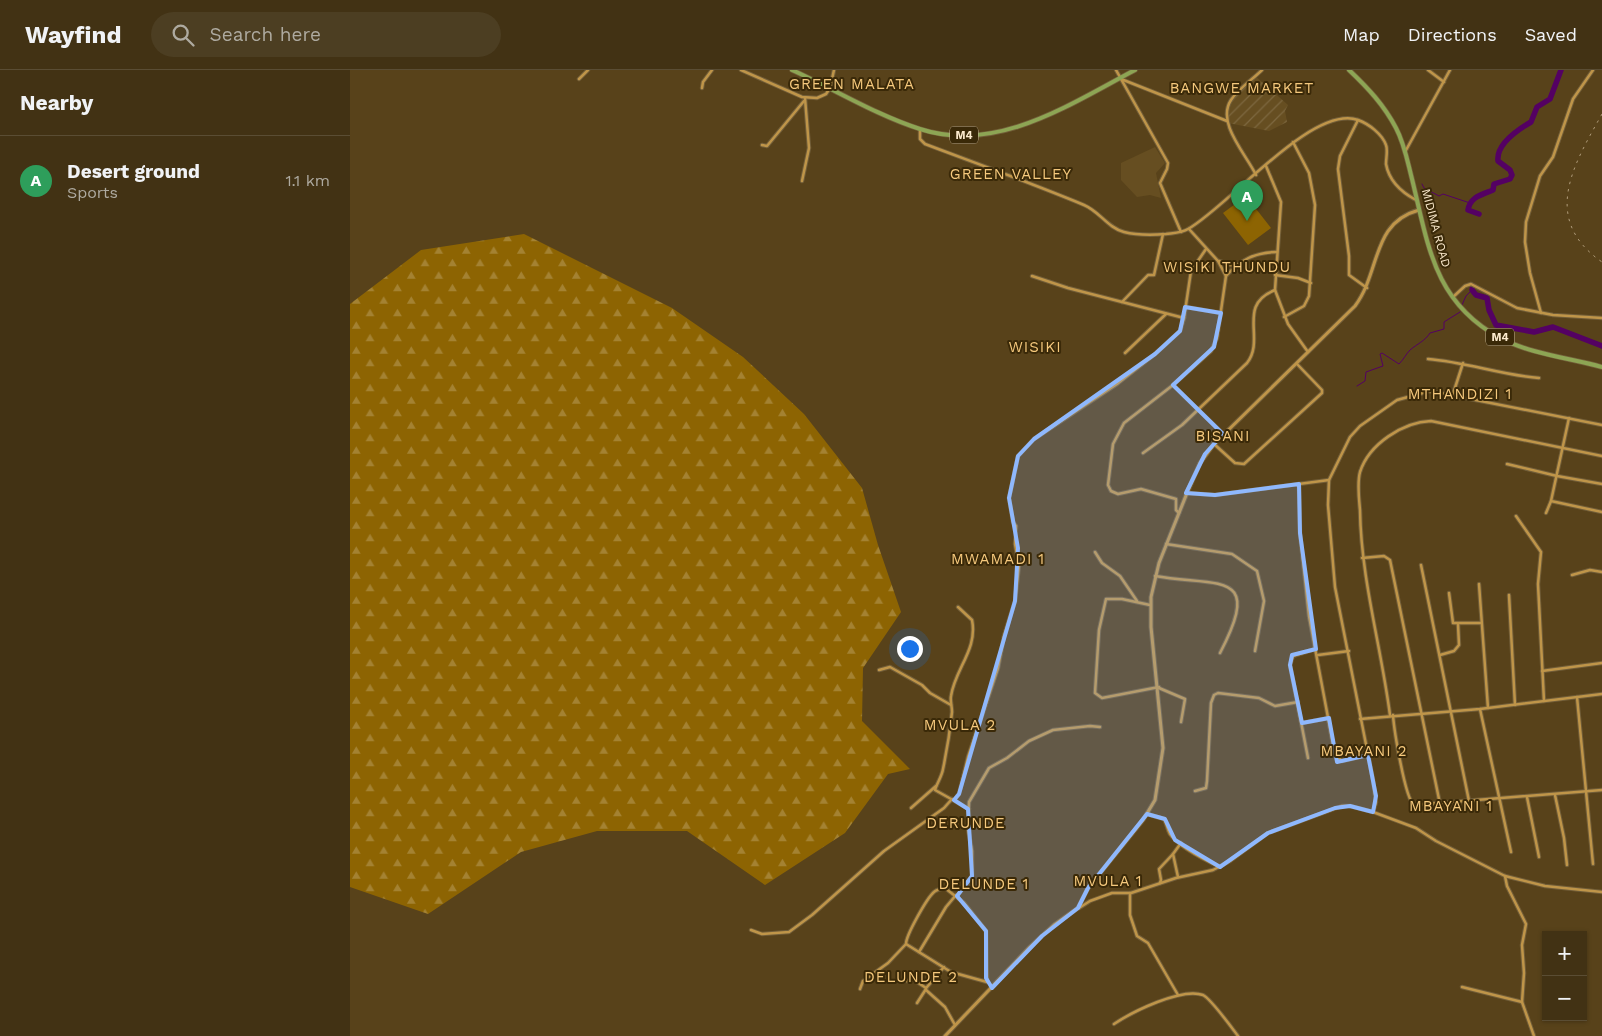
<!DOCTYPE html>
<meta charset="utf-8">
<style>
body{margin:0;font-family:"Work Sans",sans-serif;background:#4c3e22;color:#f1f3f6}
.controls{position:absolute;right:15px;bottom:15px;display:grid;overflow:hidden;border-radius:0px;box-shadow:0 1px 4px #0004}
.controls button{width:45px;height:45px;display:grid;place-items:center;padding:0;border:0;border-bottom:1px solid #5a4d34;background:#423214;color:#f1f3f6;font:25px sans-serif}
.you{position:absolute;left:559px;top:578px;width:18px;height:18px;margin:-12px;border:4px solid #fff;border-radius:50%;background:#1a73e8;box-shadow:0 0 0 8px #1a73e833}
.badge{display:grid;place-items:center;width:32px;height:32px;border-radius:50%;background:#bca0f2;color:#fff;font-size:16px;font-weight:700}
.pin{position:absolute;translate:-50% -41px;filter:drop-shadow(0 1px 2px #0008)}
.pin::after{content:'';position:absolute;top:26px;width:18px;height:15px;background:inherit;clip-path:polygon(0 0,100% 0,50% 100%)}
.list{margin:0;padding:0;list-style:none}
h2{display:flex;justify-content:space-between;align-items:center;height:65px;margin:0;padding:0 20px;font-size:21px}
h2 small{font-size:16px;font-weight:400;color:#aeaaa0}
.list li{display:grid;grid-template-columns:32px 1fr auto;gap:15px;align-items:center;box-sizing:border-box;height:90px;padding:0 20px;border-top:1px solid #5a4d34}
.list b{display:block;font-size:19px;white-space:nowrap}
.list p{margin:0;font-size:16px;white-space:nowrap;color:#aeaaa0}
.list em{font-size:16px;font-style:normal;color:#aeaaa0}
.icon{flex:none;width:28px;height:28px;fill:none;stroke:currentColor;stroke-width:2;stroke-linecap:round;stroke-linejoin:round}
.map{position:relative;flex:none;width:1252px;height:966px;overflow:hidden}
header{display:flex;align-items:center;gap:30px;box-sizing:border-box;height:70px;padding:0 25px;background:#423214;border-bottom:1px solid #5a4d34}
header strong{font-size:24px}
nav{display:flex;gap:28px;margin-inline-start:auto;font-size:18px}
.search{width:350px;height:45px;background:#4c3e22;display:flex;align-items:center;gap:12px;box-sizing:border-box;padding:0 18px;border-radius:28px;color:#aeaaa0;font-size:19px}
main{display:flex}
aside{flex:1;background:#423214}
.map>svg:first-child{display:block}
</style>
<header>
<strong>Wayfind</strong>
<div class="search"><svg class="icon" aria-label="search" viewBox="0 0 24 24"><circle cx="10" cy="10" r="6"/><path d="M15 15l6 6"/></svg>Search here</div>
<nav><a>Map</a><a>Directions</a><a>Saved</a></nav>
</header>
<main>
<aside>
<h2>Nearby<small></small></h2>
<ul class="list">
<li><span class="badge" style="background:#2e9e5b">A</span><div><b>Desert ground</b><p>Sports</p></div><em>1.1 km</em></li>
</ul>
</aside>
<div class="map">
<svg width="1252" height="966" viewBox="0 0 1252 966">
<defs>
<pattern id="industrial-furrows" width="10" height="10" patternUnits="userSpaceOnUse" patternTransform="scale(1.25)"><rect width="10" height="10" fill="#664e21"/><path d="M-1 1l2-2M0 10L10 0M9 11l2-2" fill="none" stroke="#7d6840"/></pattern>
<pattern id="forest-firs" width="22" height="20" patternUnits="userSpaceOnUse" patternTransform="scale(1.25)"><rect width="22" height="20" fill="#8d6402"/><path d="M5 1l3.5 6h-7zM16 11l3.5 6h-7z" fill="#a48232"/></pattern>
</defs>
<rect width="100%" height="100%" fill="#58421a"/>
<polygon fill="#664e21" points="805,77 815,93 806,103 811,128 800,125 787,127 771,110 771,93"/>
<polygon fill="url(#industrial-furrows)" points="904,5 938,35 935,41 937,52 919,61 878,53 877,42 880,30 897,10"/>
<polygon fill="#8d6402" points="896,126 921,158 898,175 873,143"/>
<polygon fill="url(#forest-firs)" points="174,164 322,238 393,287 454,344 512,418 528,475 551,542 513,598 512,651 560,699 538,704 495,763 415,815 337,761 247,761 171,782 78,844 0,817 0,234 71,180"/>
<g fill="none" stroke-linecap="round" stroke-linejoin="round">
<g stroke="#540163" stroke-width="1">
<polyline points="1072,114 1074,118 1089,126 1093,124 1120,133"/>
<polyline points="1112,235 1116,226 1122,220"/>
<path d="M1007 316 1015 311 1016 302 1033 296 1030 284 1032 283 1049 294C1054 289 1056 284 1060 280 1067 274 1075 271 1080 263L1094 259V252L1110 242"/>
</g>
<g stroke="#540163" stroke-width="5.5">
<path d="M1129 144 1118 140C1120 127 1131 125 1143 120L1144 114 1160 109 1162 105 1160 100 1148 91C1146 74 1169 59 1181 52L1187 37 1200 29 1211 0"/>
<polyline points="1123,216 1122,220 1126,225 1137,228 1139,240 1146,255 1184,262 1203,257 1252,276"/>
</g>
<g stroke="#725e39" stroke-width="4.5">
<g id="minor">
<polyline points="391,0 452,27 467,28 476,24 480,18 484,0"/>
<polyline points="766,0 818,93 817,99 810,113 831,162"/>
<polyline points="1078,0 1094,12"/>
<polyline points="229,9 238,0"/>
<polyline points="771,9 877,51"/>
<polyline points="352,18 353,12 362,0"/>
<polyline points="1008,50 990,86 988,99 999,186 999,205 1017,218"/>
<path d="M570 60V69L575 74C628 94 681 113 734 135 749 141 758 158 774 162 786 165 803 165 816 164 823 163 832 163 838 159 878 137 962 34 1008 50 1019 54 1032 64 1036 75 1038 80 1036 88 1036 94 1039 111 1051 122 1066 130"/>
<polyline points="412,75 417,76 454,31"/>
<polyline points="1055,82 1100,0"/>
<polyline points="916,96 931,132 925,220 938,254 958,282"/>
<path d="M906 105C896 84 866 53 881 30 888 19 903 9 912 0"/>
<polyline points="452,111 459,78 455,28"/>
<polyline points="869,191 884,196"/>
<polyline points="925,205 948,208 961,213"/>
<polyline points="682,206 718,218 834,248 841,201 856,179"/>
<path d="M876 206C890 190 905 182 927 182"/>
<polyline points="1103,227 1115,216 1121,214 1167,238 1203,245 1252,248"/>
<polyline points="772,232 798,205 804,205 813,164"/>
<polyline points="836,237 871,243"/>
<polyline points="1191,243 1180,203 1175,172 1176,152 1190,106 1203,87 1223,29 1243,0"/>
<polyline points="934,247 954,236 959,226 965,135 959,103 943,72"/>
<polyline points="775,283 816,244"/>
<path d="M1078 289C1116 292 1151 305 1189 308"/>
<polyline points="823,315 873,364"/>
<polyline points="1103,324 1113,293"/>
<polyline points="1219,348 1201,431 1252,442"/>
<polyline points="864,374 885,393 894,394 972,323 972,320 947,294"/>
<path d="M793 383 832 355 897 293C916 269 886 235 925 220"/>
<polyline points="1157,394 1207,406 1252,414"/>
<polyline points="949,414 950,463 959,546 985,685 992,691 1018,685"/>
<polyline points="837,423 865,425 979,410"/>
<polyline points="829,443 826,440 826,429 791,419 768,424 761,421 758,415 763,374 774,353 823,315 861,281 867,268 876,206 868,191 839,159"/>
<polyline points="1196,443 1201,431"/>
<polyline points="1166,446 1191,482 1188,514 1194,631"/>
<polyline points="816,474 882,484 907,501 914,531 905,581"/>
<polyline points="745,482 752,493 770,506 787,531"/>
<polyline points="1012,488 1034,486 1040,490 1090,734"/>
<polyline points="1071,495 1119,731"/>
<polyline points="1222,505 1240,500 1252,502"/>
<path d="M805 506C868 517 914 499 870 583"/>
<polyline points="1129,514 1138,638"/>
<polyline points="1099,523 1103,553 1131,553"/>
<polyline points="1159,525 1165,635"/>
<polyline points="800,535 772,529 756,529 749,560 745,623 752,628 809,617"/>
<path d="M608 537 622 550C628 579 605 599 601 626 600 631 602 636 602 642 600 661 597 680 593 699 592 706 587 713 585 720L619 739"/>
<polyline points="968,585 999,581"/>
<polyline points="1090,585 1104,581 1109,575 1108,554"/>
<polyline points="529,600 540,597 572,615 580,623 601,635"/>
<polyline points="1192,601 1252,593"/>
<polyline points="809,618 835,629 831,652"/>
<polyline points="1227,627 1243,794"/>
<polyline points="1130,639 1161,782"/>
<path d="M1040 645C1031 576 1011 509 1010 440 1009 429 1007 413 1010 402 1019 374 1053 352 1081 351L1252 386"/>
<path d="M1043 645C1044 659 1055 729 1064 735L1252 720"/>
<polyline points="1010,649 1130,639 1252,624"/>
<polyline points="952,653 979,648"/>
<polyline points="958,688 940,595 943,586 965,579"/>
<polyline points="845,721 856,718 857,711 861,633 864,625 868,623 909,628 925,636 948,632"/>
<polyline points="1205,725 1214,768 1217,795"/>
<polyline points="1177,727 1189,787"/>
<polyline points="604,730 609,724 618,687 648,598 654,566 665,531 669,495 665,474 666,456 663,452 659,428 668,386 684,369 767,314 805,284 830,261 834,248"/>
<polyline points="561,738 586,716"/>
<polyline points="1023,742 1026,732 1023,710 985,517 978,435 979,410 1000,367 1010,356 1047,330 1080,321 1252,355"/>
<path d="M797 744 814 749C817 754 817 759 820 764 829 777 855 790 870 797"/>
<polyline points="1155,806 1157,816 1176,854 1172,875 1174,903 1172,932 1184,966"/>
<polyline points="828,807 823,784 831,773"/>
<polyline points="810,813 811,810 809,799 823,784"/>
<path d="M595 818 614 833 636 861 637 912 601 902 556 874C556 865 577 828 584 822 587 819 592 819 595 818Z"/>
<polyline points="780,823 780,845 787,866 798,873 828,925"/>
<polyline points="607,826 622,806 622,781 618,759 619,732 639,698 657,688 679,671 703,660 740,656 750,657"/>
<polyline points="729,838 740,831 762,823 781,823 826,808 863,800 880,791 918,763 992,736 1000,736 1023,742 1066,758 1086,771 1155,806 1195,816 1252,822"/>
<polyline points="401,860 412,864 439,862 462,845 534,781 594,738 602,729"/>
<polyline points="569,882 596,837 606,825"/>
<polyline points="557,911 561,908 576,918 576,920 595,937 605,955"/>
<polyline points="577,917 594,897"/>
<polyline points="1112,917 1172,932"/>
<polyline points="510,919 513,911 538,893 556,874"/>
<polyline points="567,933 576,919"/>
<path d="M764 954C782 942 832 917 853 925 861 929 882 958 888 966"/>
</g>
</g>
<g stroke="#725e39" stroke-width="5">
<path id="tertiary" d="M595 966 680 877 704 855 728 838 738 818 793 750 805 730 813 678 801 557V527L809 493 837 423 850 393 864 374 1005 236C1031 201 1021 153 1069 140"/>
</g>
<g stroke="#725e39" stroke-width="5.5">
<g id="primary">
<path d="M442 0C484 19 526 45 570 59 647 84 720 34 785 0"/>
<path d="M999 0C1018 18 1034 35 1046 58 1054 73 1057 89 1061 105 1078 172 1082 231 1150 268 1181 284 1219 288 1252 297"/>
</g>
</g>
<use href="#minor" stroke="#bf9549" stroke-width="2.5"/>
<use href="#tertiary" stroke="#bf9549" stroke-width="3"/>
<use href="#primary" stroke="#8da554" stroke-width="4"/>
<path stroke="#b09c7a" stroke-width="1" stroke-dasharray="2.5 5" stroke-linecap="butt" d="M1252 44C1224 94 1190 149 1252 192"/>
</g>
<path fill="#8fb8fd" fill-opacity="0.2" stroke="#8fb8fd" stroke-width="4" stroke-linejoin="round" d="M835 237 871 243 864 277 823 315 873 364 855 384 836 423 865 425 949 414 950 463 966 579 942 585 940 595 952 653 979 648 987 692 1018 685 1026 726 1023 742 1000 736 985 738 918 763 870 797 825 770 815 749 797 744 738 818 728 838 692 866 642 918 636 908V861L607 826 622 806 618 739 604 730 609 724 665 531 668 478 659 428 668 386 684 369 805 284 830 261Z"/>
<g text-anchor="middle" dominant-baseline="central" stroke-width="4" stroke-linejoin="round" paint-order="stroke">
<g fill="#3a2908" stroke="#c2b092" stroke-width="1">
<rect x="600" y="56.5" width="28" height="17" rx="4"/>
<rect x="1136" y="258.5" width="28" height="17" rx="4"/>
</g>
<g font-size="11" font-weight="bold" fill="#fceacd">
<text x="614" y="65">M4</text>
<text x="1150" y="267">M4</text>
</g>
<g font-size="12" fill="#fceacd" stroke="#3a2908">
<text transform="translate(1086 158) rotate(75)">MIDIMA ROAD</text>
</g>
<g font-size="15" letter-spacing="1" fill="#f6c97d" stroke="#3a2908">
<text x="502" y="14">GREEN MALATA</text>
<text x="892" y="18">BANGWE MARKET</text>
<text x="661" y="104">GREEN VALLEY</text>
<text x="877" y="197">WISIKI THUNDU</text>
<text x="685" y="277">WISIKI</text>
<text x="1110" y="324">MTHANDIZI 1</text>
<text x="873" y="366">BISANI</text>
<text x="648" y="489">MWAMADI 1</text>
<text x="610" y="655">MVULA 2</text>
<text x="1014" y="681">MBAYANI 2</text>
<text x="1101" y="736">MBAYANI 1</text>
<text x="616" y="753">DERUNDE</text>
<text x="758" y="811">MVULA 1</text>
<text x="634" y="814">DELUNDE 1</text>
<text x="561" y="907">DELUNDE 2</text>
</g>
</g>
</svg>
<div class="controls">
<button>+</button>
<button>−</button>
</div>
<div class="you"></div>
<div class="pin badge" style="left:897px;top:151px;background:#2e9e5b">A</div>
</div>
</main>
